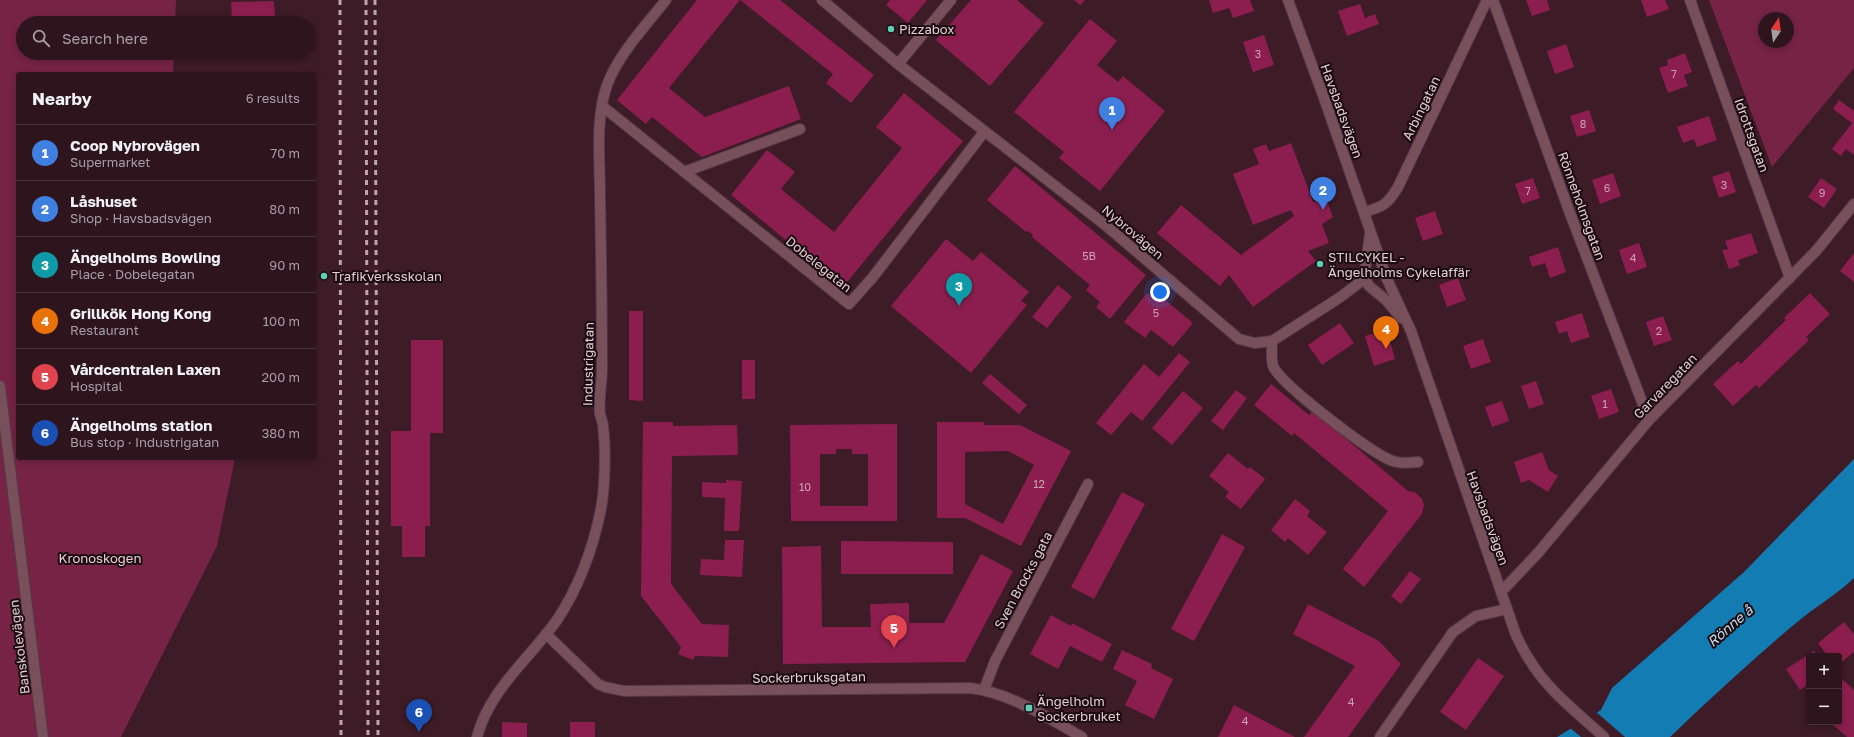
<!DOCTYPE html>
<meta charset="utf-8">
<style>
body{margin:0;font-family:"Golos Text",sans-serif;background:#3a212a;color:#f1f3f6}
.controls{position:absolute;right:12px;bottom:12px;display:grid;overflow:hidden;border-radius:4px;box-shadow:0 2px 6px #0003}
.controls button{width:36px;height:36px;display:grid;place-items:center;padding:0;border:0;border-bottom:1px solid #49333b;background:#2e141d;color:#f1f3f6;font:20px sans-serif}
.compass{position:absolute;left:1758px;top:12px;width:36px;height:36px;border-radius:50%;background:#2e141d;box-shadow:0 2px 6px #0003;rotate:13deg}
.you{position:absolute;left:1160px;top:292px;width:14px;height:14px;margin:-10px;border:3px solid #fff;border-radius:50%;background:#1a73e8;box-shadow:0 0 0 6px #1a73e833}
.badge{display:grid;place-items:center;width:26px;height:26px;border-radius:50%;background:#5eceb8;color:#fff;font-size:13px;font-weight:700}
.pin{position:absolute;translate:-50% -33px;filter:drop-shadow(0 1px 2px #0008)}
.pin::after{content:'';position:absolute;top:21px;width:14px;height:12px;background:inherit;clip-path:polygon(0 0,100% 0,50% 100%)}
.list{margin:0;padding:0;list-style:none}
h2{display:flex;justify-content:space-between;align-items:center;height:52px;margin:0;padding:0 16px;font-size:17px}
h2 small{font-size:13px;font-weight:400;color:#a79ea4}
.list li{display:grid;grid-template-columns:26px 1fr auto;gap:12px;align-items:center;box-sizing:border-box;height:56px;padding:0 16px;border-top:1px solid #49333b}
.list b{display:block;font-size:15px;white-space:nowrap}
.list p{margin:0;font-size:13px;white-space:nowrap;color:#a79ea4}
.list em{font-size:13px;font-style:normal;color:#a79ea4}
.icon{flex:none;width:22px;height:22px;fill:none;stroke:currentColor;stroke-width:2;stroke-linecap:round;stroke-linejoin:round}
.map{position:relative;flex:none;width:1854px;height:737px;overflow:hidden}
.search{position:absolute;background:#2e141d;box-shadow:0 2px 6px #0003;left:16px;top:16px;width:300px;height:44px;display:flex;align-items:center;gap:10px;box-sizing:border-box;padding:0 14px;border-radius:22px;color:#a79ea4;font-size:15px}
.panel{position:absolute;background:#2e141d;box-shadow:0 2px 6px #0003;left:16px;top:72px;width:300px;height:388px;border-radius:4px}
.map>svg:first-child{display:block}
.green{fill:#762346;fill-rule:evenodd}
.water{fill:#137db3}
.pier{fill:#3d1b27}
.building{fill:#8c1e4f;fill-rule:evenodd}
.lines{fill:none;stroke-linecap:round;stroke-linejoin:round}
.street-casing{stroke:#543843;stroke-width:12}
.secondary-casing{stroke:#543843;stroke-width:12}
.street{stroke:#77505c;stroke-width:10}
.secondary{stroke:#77505c;stroke-width:10}
.rail{stroke:#bea4ac;stroke-width:3;stroke-dasharray:5 5;stroke-linecap:butt}
.poi-dot{fill:#5eceb8;stroke:#1a0b10;stroke-width:1.5}
.labels{text-anchor:middle;stroke-width:4;stroke-linejoin:round;paint-order:stroke}
.number-label{font-size:11px;fill:#cea0b2}
.poi-label{font-size:13px;fill:#e4ccd3;stroke:#1a0b10;text-anchor:start}
.street-label{font-size:13px;fill:#e4ccd3;stroke:#1a0b10}
.park-label{font-size:13px;fill:#eecfd8;stroke:#1a0b10}
.water-label{font-size:14px;font-style:italic;fill:#c3dced;stroke:#1a0b10}
</style>
<div class="map">
<svg width="1854" height="737" viewBox="0 0 1854 737">
<rect width="100%" height="100%" fill="#3d1b27"/>
<path class="green" d="M0 0H176L175 23H23V53H174L173 74H18V458H235L217 546 121 737H0Z
M1709 0H1854V68L1772 167ZM1764 18H1788V42H1764Z"/>
<path class="water" d="M1854 459V578C1836 595 1815 607 1796 623 1753 659 1711 698 1670 737H1557L1601 710 1612 688 1744 572Z"/>
<path class="pier" d="M1595 711 1625 737H1581L1569 727Z"/>
<path class="building" d="M697 0H740L669 88 705 117 789 86 801 119 702 157 652 117 646 124 617 100Z
M740 0H780L874 75 851 103 826 83 833 74Z
M890 0H927L908 23 886 5Z
M971 0H1017L1044 23 990 86 936 40Z
M1074 0H1085L1080 5Z
M1209 0H1250L1254 11 1233 18 1229 8 1213 13Z
M1526 0H1547L1550 10 1532 16Z
M1641 0H1665L1669 9 1647 17Z
M274 1 275 23H232L231 2Z
M1360 4 1365 18 1375 14 1379 24 1347 36 1338 11Z
M1090 19 1117 41 1097 65 1118 82 1123 76 1165 111 1100 191 1059 158 1064 152 1014 112Z
M1264 35 1274 65 1253 72 1243 42Z
M1566 44 1574 67 1555 74 1547 51Z
M232 53H275V59L232 60Z
M1685 53 1692 72 1684 75 1688 86 1668 93 1659 68 1668 65 1667 60Z
M904 93 963 141 843 287 731 195 767 150 795 172 781 189 834 232 902 148 876 127Z
M1839 100 1854 111V155L1846 149 1841 156 1832 149 1852 123 1833 109Z
M1589 110 1596 131 1577 137 1570 116Z
M1709 116 1717 140 1697 147 1694 139 1683 143 1677 127Z
M1291 143 1313 202 1327 201 1333 217 1322 224 1329 243 1308 251 1316 261 1253 307 1229 275 1220 286 1157 233 1181 205 1241 255 1294 216 1291 210 1253 225 1233 174 1259 164 1253 149 1266 144 1269 151Z
M1015 166 1146 275 1110 319 1096 307 1100 302 1086 290 1090 285 1032 237 1033 235 1028 231 1026 232 987 200Z
M1729 171 1736 192 1719 198 1712 177Z
M1613 173 1621 196 1600 204 1592 180Z
M1533 178 1540 198 1522 204 1515 184Z
M1821 178 1837 189 1824 208 1808 197Z
M1435 211 1443 234 1423 241 1415 218Z
M1751 233 1758 253 1738 260 1740 265 1729 269 1722 250 1728 249 1725 241Z
M946 239 973 261 981 252 1029 292 1021 301 1027 305 971 373 891 306Z
M1639 243 1647 267 1627 274 1619 250Z
M1558 247 1566 272 1550 278 1545 263 1532 267 1529 257Z
M1854 253V282L1840 271Z
M1458 278 1466 300 1447 307 1439 285Z
M1058 285 1072 297 1047 328 1032 317Z
M1147 293 1156 300 1159 295 1193 323 1173 347 1151 330 1145 338 1124 322Z
M1810 293 1830 314 1806 337 1809 340 1759 388 1756 385 1733 406 1713 384 1738 361 1741 364 1786 320 1784 318Z
M629 311H643V401L629 400Z
M1582 313 1590 337 1571 343 1567 331 1559 334 1555 322Z
M1663 316 1672 340 1654 346 1646 322Z
M1340 323 1354 343 1322 365 1308 345Z
M1387 330 1395 359 1374 366 1365 336Z
M1483 339 1491 362 1471 369 1463 346Z
M411 340H443V433H430V526H425V557H402V526H391V431H411Z
M1179 353 1190 362 1142 421 1131 412 1111 435 1096 423 1144 364 1159 377Z
M742 360H755V399H742Z
M990 374 1027 405 1019 414 982 383Z
M1536 381 1544 404 1529 409 1521 386Z
M1271 384 1309 415 1313 411 1408 491 1415 492 1422 499 1424 505 1422 514 1364 587 1343 569 1388 511 1294 433 1292 436 1254 405Z
M1611 389 1619 412 1599 419 1591 396Z
M1236 390 1247 398 1223 430 1211 421Z
M1183 391 1203 408 1172 445 1152 428Z
M1502 401 1509 421 1492 427 1485 407Z
M643 422H673V426L737 425 738 455 672 456 671 584 702 624 729 625 728 657 695 656 693 660 678 654 681 647 641 596Z
M937 422H984V425H1020L1071 451 1021 546 965 518H937ZM1008 451 1034 465 1003 524 965 504V452Z
M897 424V521H791L790 425ZM836 449H852V454H868V506H820V454H836Z
M1542 452 1549 470 1558 476 1548 492 1529 480 1521 483 1514 462Z
M1228 453 1248 469 1250 467 1265 479 1241 509 1225 497 1229 492 1209 476Z
M726 480 742 481 739 531H724L725 498 702 497V482L726 483Z
M1122 492 1145 504 1094 599 1071 587Z
M1295 499 1310 511 1307 516 1327 532 1308 555 1288 538 1285 542 1271 530Z
M1222 534 1245 547 1194 641 1171 629Z
M725 540H744L742 577 700 575 701 559 724 560Z
M841 541 953 542V574H841Z
M821 546 822 627H871L870 604 909 603V623H944L981 554 1013 571 965 662 783 664 782 547Z
M1410 571 1421 579 1401 604 1391 596Z
M1308 604 1379 641 1401 664 1348 737H1304L1355 666 1293 634Z
M1051 615 1071 626 1072 623 1112 644 1102 662 1070 646 1058 669 1030 654Z
M1844 622 1854 634V652L1839 664V656H1828L1818 643Z
M1122 650 1152 664 1151 668 1173 679 1154 719 1125 705 1137 681 1113 669Z
M1814 651 1818 656H1809V684L1800 690 1786 669Z
M1478 658 1504 676 1466 730 1440 712Z
M1840 677 1854 690V737H1847L1830 722H1839Z
M1234 705 1295 737H1218Z
M502 722 527 723V737H502Z
M570 722H595V737H570Z"/>
<g class="lines">
<defs>
<path id="street" d="M822 0 898 64 1104 224 1239 339 1255 343 1272 341 1339 298 1359 283 1364 277
M1493 0 1568 208 1649 420
M1690 0 1790 278
M898 64 951 0
M602 106 849 304 873 277 984 132
M684 172 800 129
M1364 212C1383 207 1388 204 1398 187L1487 0
M1272 341C1272 349 1271 359 1273 366 1281 385 1367 449 1388 459 1397 464 1408 463 1418 462
M0 386 43 737
M1501 592 1538 553 1649 420 1816 251 1854 204
M546 634 598 684 605 687 624 691 970 688C1011 693 1046 717 1082 737
M984 690 995 661 1088 484
M1380 737 1453 632 1476 616 1507 609"/>
<path id="secondary" d="M1288 0 1324 98 1387 279 1411 331 1516 635C1520 643 1524 652 1529 659 1547 690 1578 713 1604 737
M1370 234 1364 277 1369 286 1386 300 1401 318
M477 737C489 690 530 658 557 620 579 587 593 548 601 509 605 486 606 450 603 426 603 422 601 418 600 414 598 398 603 379 602 363 602 307 601 251 600 196 600 160 595 120 607 85 618 55 646 25 666 0"/>
</defs>
<use href="#street" class="street-casing"/>
<use href="#secondary" class="secondary-casing"/>
<use href="#street" class="street"/>
<use href="#secondary" class="secondary"/>
<path class="rail" d="M340 0 341 737
M366 0 368 737
M375 0 378 737"/>
</g>
<g class="poi-dot">
<circle cx="891" cy="29" r="4"/>
<circle cx="1320" cy="264" r="4"/>
<circle cx="324" cy="276" r="4"/>
<rect x="1025" y="704" width="8" height="8" rx="2"/>
</g>
<g class="labels">
<g class="number-label">
<text x="1258" y="58">3</text>
<text x="1674" y="78">7</text>
<text x="1583" y="128">8</text>
<text x="1724" y="189">3</text>
<text x="1607" y="192">6</text>
<text x="1528" y="195">7</text>
<text x="1822" y="197">9</text>
<text x="1089" y="260">5B</text>
<text x="1633" y="262">4</text>
<text x="1156" y="317">5</text>
<text x="1659" y="335">2</text>
<text x="1605" y="408">1</text>
<text x="1039" y="488">12</text>
<text x="805" y="491">10</text>
<text x="1351" y="706">4</text>
<text x="1245" y="725">4</text>
</g>
<g class="poi-label">
<text x="899" y="34">Pizzabox</text>
<text x="1328" y="262">STILCYKEL -<tspan x="1328" dy="15">Ängelholms Cykelaffär</tspan></text>
<text x="332" y="281">Trafikverksskolan</text>
<text x="1037" y="706">Ängelholm<tspan x="1037" dy="15">Sockerbruket</tspan></text>
</g>
<g class="street-label">
<text transform="translate(1421 108) rotate(-64)" y="5">Arbingatan</text>
<text transform="translate(1342 111) rotate(70)" y="5">Havsbadsvägen</text>
<text transform="translate(1752 135) rotate(70)" y="5">Idrottsgatan</text>
<text transform="translate(1582 206) rotate(70)" y="5">Rönneholmsgatan</text>
<text transform="translate(1133 232) rotate(40)" y="5">Nybrovägen</text>
<text transform="translate(819 264) rotate(39)" y="5">Dobelegatan</text>
<text transform="translate(588 364) rotate(-89)" y="5">Industrigatan</text>
<text transform="translate(1665 386) rotate(-46)" y="5">Garvaregatan</text>
<text transform="translate(1488 518) rotate(70)" y="5">Havsbadsvägen</text>
<text transform="translate(1023 580) rotate(-62)" y="5">Sven Brocks gata</text>
<text transform="translate(19 647) rotate(-97)" y="5">Banskolevägen</text>
<text transform="translate(809 677) rotate(-1)" y="5">Sockerbruksgatan</text>
</g>
<g class="park-label">
<text x="100" y="563">Kronoskogen</text>
</g>
<g class="water-label">
<text transform="translate(1730 626) rotate(-41)" y="5">Rönne å</text>
</g>
</g>
</svg>
<div class="controls">
<button>+</button>
<button>−</button>
</div>
<svg class="compass" viewBox="-18 -18 36 36"><path d="M0-13l5 13h-10z" fill="#e53935"/><path d="M0 13l5-13h-10z" fill="#a79ea4"/></svg>
<div class="you"></div>
<div class="pin badge" style="left:1112px;top:130px;background:#3f7fe0">1</div>
<div class="pin badge" style="left:1323px;top:210px;background:#3f7fe0">2</div>
<div class="pin badge" style="left:959px;top:306px;background:#0f9aa8">3</div>
<div class="pin badge" style="left:1386px;top:349px;background:#e8710a">4</div>
<div class="pin badge" style="left:894px;top:648px;background:#e0444e">5</div>
<div class="pin badge" style="left:419px;top:732px;background:#1a4fb4">6</div>
<div class="search"><svg class="icon" aria-label="search" viewBox="0 0 24 24"><circle cx="10" cy="10" r="6"/><path d="M15 15l6 6"/></svg>Search here</div>
<section class="panel">
<h2>Nearby<small>6 results</small></h2>
<ul class="list">
<li><span class="badge" style="background:#3f7fe0">1</span><div><b>Coop Nybrovägen</b><p>Supermarket</p></div><em>70 m</em></li>
<li><span class="badge" style="background:#3f7fe0">2</span><div><b>Låshuset</b><p>Shop · Havsbadsvägen</p></div><em>80 m</em></li>
<li><span class="badge" style="background:#0f9aa8">3</span><div><b>Ängelholms Bowling</b><p>Place · Dobelegatan</p></div><em>90 m</em></li>
<li><span class="badge" style="background:#e8710a">4</span><div><b>Grillkök Hong Kong</b><p>Restaurant</p></div><em>100 m</em></li>
<li><span class="badge" style="background:#e0444e">5</span><div><b>Vårdcentralen Laxen</b><p>Hospital</p></div><em>200 m</em></li>
<li><span class="badge" style="background:#1a4fb4">6</span><div><b>Ängelholms station</b><p>Bus stop · Industrigatan</p></div><em>380 m</em></li>
</ul>
</section>
</div>
